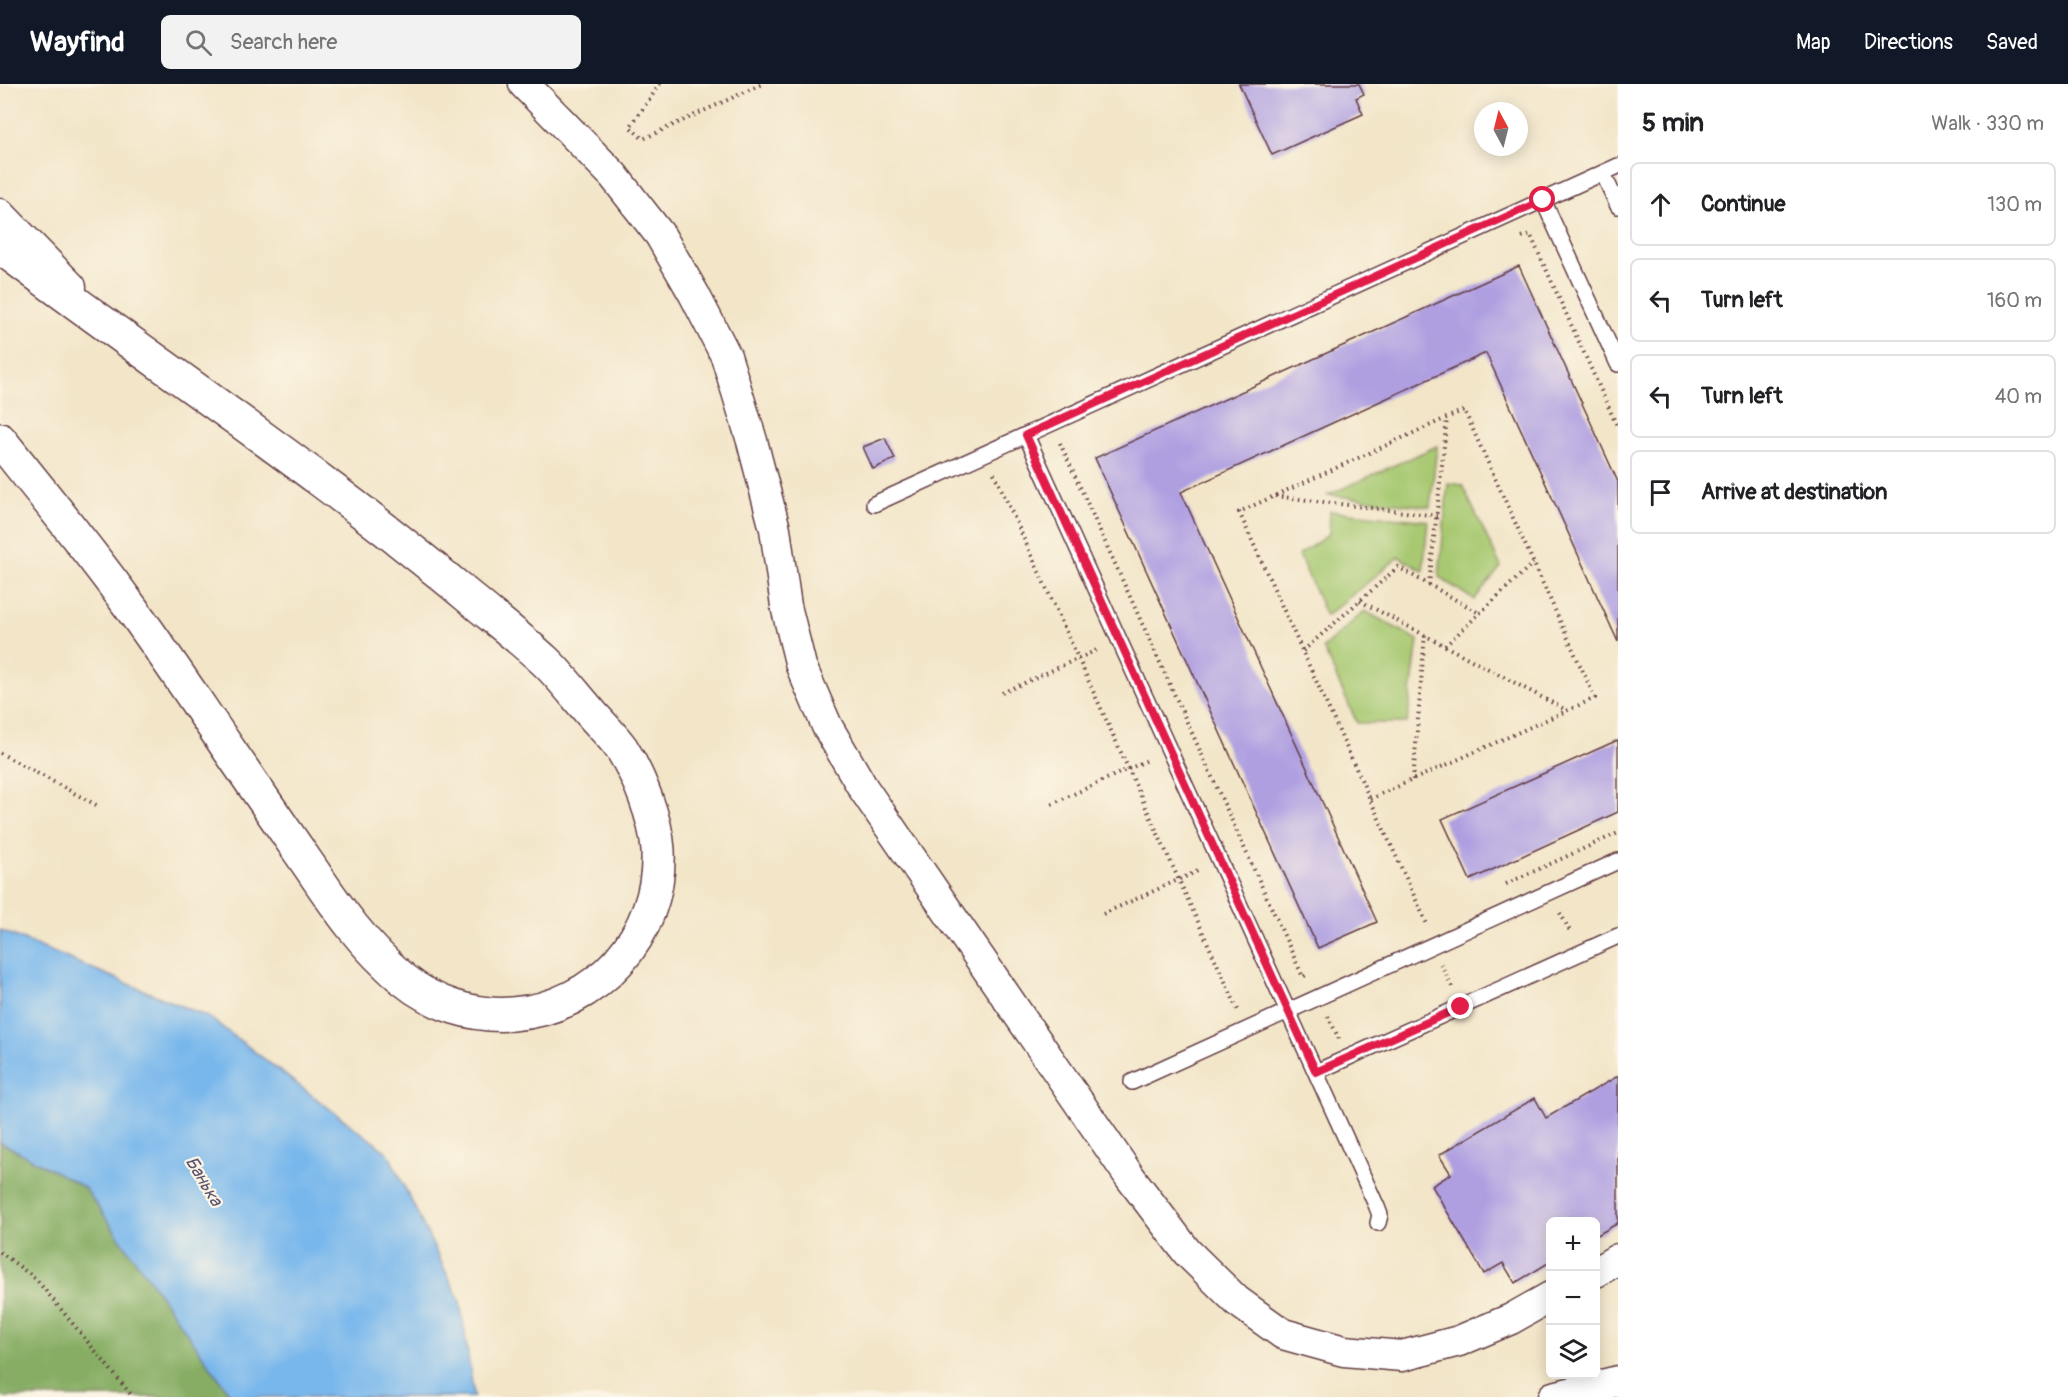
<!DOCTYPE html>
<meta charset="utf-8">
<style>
body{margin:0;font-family:Pangolin,sans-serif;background:#f2f2f2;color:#202124}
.controls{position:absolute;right:18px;bottom:18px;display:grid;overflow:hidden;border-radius:9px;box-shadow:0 3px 15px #0003}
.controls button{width:54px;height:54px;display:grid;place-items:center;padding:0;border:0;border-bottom:2px solid #e0e0e0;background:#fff;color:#202124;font:30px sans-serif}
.compass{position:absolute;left:1474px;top:18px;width:54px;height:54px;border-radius:50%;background:#fff;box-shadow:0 3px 15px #0003;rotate:353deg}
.stop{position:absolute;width:18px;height:18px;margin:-14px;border:4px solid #e11d48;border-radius:50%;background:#fff}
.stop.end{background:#e11d48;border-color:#fff;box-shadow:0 2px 6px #0008}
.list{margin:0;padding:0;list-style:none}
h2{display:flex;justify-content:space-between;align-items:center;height:78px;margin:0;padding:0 24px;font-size:26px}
h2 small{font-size:20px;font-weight:400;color:#757577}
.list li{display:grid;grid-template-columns:39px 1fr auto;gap:18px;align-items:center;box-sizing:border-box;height:84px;margin:0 12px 12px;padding:0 12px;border:2px solid #e0e0e0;border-radius:9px}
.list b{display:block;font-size:22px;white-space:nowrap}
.list em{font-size:20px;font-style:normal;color:#757577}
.icon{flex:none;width:33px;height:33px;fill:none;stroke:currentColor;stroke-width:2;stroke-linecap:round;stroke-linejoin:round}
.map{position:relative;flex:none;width:1618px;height:1313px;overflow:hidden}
header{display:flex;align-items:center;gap:36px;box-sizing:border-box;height:84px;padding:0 30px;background:#111827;color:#fff}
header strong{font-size:28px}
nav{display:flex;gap:33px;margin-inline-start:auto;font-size:21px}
.search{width:420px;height:54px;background:#f2f2f2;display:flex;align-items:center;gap:15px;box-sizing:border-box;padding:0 21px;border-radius:9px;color:#757577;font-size:22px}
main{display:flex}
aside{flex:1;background:#fff}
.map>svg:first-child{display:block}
.green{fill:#a8c972;stroke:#79744e;stroke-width:1.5}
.forest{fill:#86ad64;stroke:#686648;stroke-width:1.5}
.water{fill:#78b7ec;stroke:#616b8c;stroke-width:1.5}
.building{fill:#af9fe1}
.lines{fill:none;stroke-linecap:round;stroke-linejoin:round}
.lane-casing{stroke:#633d43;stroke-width:18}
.street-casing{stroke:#633d43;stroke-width:33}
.secondary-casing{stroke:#633d43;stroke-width:36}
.path{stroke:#633d43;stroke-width:4;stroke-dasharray:1.5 4.5;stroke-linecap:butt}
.lane{stroke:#fff;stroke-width:15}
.street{stroke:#fff;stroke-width:30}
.secondary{stroke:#fff;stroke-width:33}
.route{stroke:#e11d48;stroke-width:8}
.labels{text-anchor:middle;stroke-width:4.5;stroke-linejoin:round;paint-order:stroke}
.water-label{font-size:18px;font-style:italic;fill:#5a546f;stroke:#fcf5e5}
</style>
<header>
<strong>Wayfind</strong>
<div class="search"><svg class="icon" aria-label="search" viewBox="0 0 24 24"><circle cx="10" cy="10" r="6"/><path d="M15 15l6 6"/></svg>Search here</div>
<nav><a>Map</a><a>Directions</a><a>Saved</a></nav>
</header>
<main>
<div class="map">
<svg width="1618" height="1313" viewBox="0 0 1618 1313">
<rect width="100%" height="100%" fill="#fcf5e5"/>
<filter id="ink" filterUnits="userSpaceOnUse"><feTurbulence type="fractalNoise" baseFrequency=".0167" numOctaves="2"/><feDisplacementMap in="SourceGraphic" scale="12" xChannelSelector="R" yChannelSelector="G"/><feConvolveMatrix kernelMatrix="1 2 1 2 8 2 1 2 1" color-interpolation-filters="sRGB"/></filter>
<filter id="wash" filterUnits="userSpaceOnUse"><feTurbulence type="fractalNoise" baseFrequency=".008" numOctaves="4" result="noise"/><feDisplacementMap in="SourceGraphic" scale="24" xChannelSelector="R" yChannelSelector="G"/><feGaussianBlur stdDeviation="1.35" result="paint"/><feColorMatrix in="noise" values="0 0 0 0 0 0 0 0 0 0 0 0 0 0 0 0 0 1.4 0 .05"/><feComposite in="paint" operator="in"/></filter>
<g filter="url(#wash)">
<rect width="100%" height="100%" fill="#f2e5c8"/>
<path class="green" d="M1437 362 1430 423 1328 411Z
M1448 399 1462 401 1501 483 1474 516 1439 493Z
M1330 427 1428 437 1423 487 1399 473 1326 532 1299 471 1329 450Z
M1365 527 1418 556 1407 639H1357L1323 564Z"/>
<path class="forest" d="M0 1058 84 1103 232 1313H0Z"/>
<path class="water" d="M0 846 210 934 388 1069 460 1217 474 1313H232L84 1103 0 1058Z"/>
<g id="blocks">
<path class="building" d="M1239 0H1359L1364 10 1356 14 1363 30 1272 71Z
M1519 182 1618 398V558L1486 269 1181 408 1377 838 1318 864 1095 374Z
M885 354 895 375 873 385 863 363Z
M1618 656V728L1470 796 1442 735Z
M1618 992V1139L1596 1152V1138H1550V1178L1515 1199 1503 1179 1484 1190 1432 1102 1451 1090 1439 1071 1535 1014 1546 1034Z"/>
</g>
</g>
<g filter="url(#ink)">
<use href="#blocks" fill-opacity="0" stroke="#633d43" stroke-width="1.5"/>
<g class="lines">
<defs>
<path id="lane" d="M1603 89 1618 122
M1543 116 1618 280
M1026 351 1377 1123 1380 1131 1378 1139
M874 420 1618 82
M1316 988 1618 852
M1132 998 1618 777"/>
<path id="street" d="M524 0 613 91 660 151 694 210 726 272 752 357 775 445 786 522 801 582 827 642 863 704 1130 1093 1187 1168 1237 1217 1283 1250 1344 1267 1402 1272 1459 1257 1511 1235 1550 1213
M0 130 71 203
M1596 1188 1618 1175
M1553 1313 1618 1297"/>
<path id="secondary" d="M0 163C156 280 321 389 470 514 495 535 521 555 545 577 561 592 575 611 590 628 600 640 613 652 622 665 639 692 656 735 658 766 662 851 597 924 512 930 473 933 433 920 403 895 363 861 339 826 310 783 284 745 258 708 232 670 197 619 163 567 126 517 86 462 42 409 0 356"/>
</defs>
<use href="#lane" class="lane-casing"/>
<use href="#street" class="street-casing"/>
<use href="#secondary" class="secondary-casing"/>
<path class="path" d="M660 0 630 43 643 55 762 0
M1522 153 1530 150 1618 344
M1060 359 1303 893 1306 891
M994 389 1238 926
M1275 412 1437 432
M1429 501 1447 334
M1360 517 1566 626
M1445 562 1533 479
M1303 567 1398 483 1479 529
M1002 609 1099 565
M0 669 98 722
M1413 696 1425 550
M1370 715 1595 614 1464 326 1239 428 1427 840
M1052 720 1150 675
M1506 800 1618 749
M1560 829 1571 849
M1103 830 1200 786
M1441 880 1452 903
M1328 932 1339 955
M0 1168 36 1195 133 1313"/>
<use href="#lane" class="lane"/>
<use href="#street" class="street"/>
<use href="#secondary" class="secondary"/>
</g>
</g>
<g class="lines" filter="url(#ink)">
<path class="route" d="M1461 923 1316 988 1026 351 1543 116"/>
</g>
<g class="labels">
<g class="water-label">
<text transform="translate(204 1097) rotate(59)" y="6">Банька</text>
</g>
</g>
</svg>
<div class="controls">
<button>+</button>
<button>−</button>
<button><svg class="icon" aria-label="layers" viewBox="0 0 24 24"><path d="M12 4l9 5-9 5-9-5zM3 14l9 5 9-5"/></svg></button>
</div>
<svg class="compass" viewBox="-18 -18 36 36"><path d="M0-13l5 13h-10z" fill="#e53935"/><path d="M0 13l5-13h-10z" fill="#757577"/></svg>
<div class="stop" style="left:1543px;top:116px"></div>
<div class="stop end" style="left:1461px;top:923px"></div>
</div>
<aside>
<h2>5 min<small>Walk · 330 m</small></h2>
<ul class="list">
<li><svg class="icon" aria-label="ahead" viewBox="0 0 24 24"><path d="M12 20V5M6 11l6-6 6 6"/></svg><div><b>Continue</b></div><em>130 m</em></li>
<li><svg class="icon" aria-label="left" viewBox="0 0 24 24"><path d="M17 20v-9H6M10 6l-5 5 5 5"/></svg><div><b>Turn left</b></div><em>160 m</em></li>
<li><svg class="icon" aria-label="left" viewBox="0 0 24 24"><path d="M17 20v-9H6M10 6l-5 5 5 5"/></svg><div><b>Turn left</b></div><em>40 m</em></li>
<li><svg class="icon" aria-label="arrive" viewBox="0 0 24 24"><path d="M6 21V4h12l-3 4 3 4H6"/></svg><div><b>Arrive at destination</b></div></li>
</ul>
</aside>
</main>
